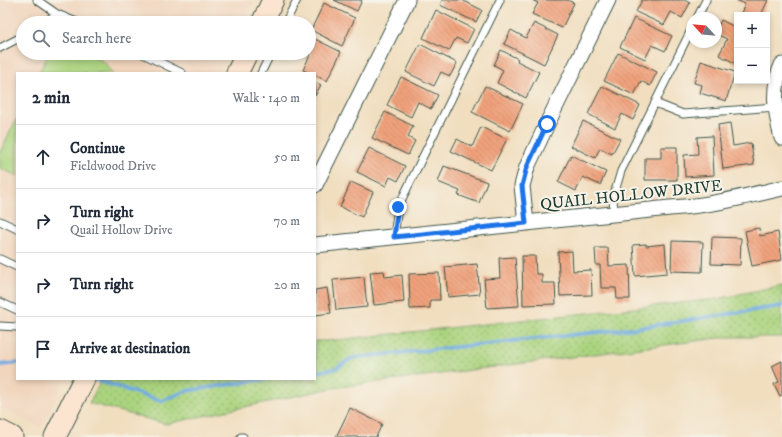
<!DOCTYPE html>
<meta charset="utf-8">
<style>
body{margin:0;font-family:"IM FELL DW Pica",serif;background:#f2f2f3;color:#1f2937}
.controls{position:absolute;right:12px;top:12px;display:grid;overflow:hidden;border-radius:0px;box-shadow:0 2px 6px #0003}
.controls button{width:36px;height:36px;display:grid;place-items:center;padding:0;border:0;border-bottom:1px solid #e0e1e3;background:#fff;color:#1f2937;font:20px sans-serif}
.compass{position:absolute;left:686px;top:12px;width:36px;height:36px;border-radius:50%;background:#fff;box-shadow:0 2px 6px #0003;rotate:296deg}
.stop{position:absolute;width:12px;height:12px;margin:-9px;border:3px solid #1a73e8;border-radius:50%;background:#fff}
.stop.end{background:#1a73e8;border-color:#fff;box-shadow:0 1px 4px #0008}
.list{margin:0;padding:0;list-style:none}
h2{display:flex;justify-content:space-between;align-items:center;height:52px;margin:0;padding:0 16px;font-size:17px}
h2 small{font-size:13px;font-weight:400;color:#747a83}
.list li{display:grid;grid-template-columns:26px 1fr auto;gap:12px;align-items:center;box-sizing:border-box;height:64px;padding:0 16px;border-top:1px solid #e0e1e3}
.list b{display:block;font-size:15px;white-space:nowrap}
.list p{margin:0;font-size:13px;white-space:nowrap;color:#747a83}
.list em{font-size:13px;font-style:normal;color:#747a83}
.icon{flex:none;width:22px;height:22px;fill:none;stroke:currentColor;stroke-width:2;stroke-linecap:round;stroke-linejoin:round}
.map{position:relative;flex:none;width:782px;height:437px;overflow:hidden}
.search{position:absolute;background:#fff;box-shadow:0 2px 6px #0003;left:16px;top:16px;width:300px;height:44px;display:flex;align-items:center;gap:10px;box-sizing:border-box;padding:0 14px;border-radius:22px;color:#747a83;font-size:15px}
.panel{position:absolute;background:#fff;box-shadow:0 2px 6px #0003;left:16px;top:72px;width:300px;height:308px;border-radius:0px}
.map>svg:first-child{display:block}
.built{fill:#f1d5bd}
.grass{fill:url(#grass-dots);stroke:#65885a}
.pitch{fill:#abd47f;stroke:#65885a}
.lines{fill:none;stroke-linecap:round;stroke-linejoin:round}
.stream{stroke:#6face1;stroke-width:4}
.building{fill:url(#building-back-hatch)}
.lane-casing{stroke:#3e5549;stroke-width:9}
.street-casing{stroke:#3e5549;stroke-width:17}
.secondary-casing{stroke:#3e5549;stroke-width:23}
.lane{stroke:#fff;stroke-width:7}
.street{stroke:#fff;stroke-width:15}
.secondary{stroke:#fce5d0;stroke-width:21}
.route{stroke:#1a73e8;stroke-width:5}
.labels{text-anchor:middle;stroke-width:4;stroke-linejoin:round;paint-order:stroke}
.street-label{font-size:16px;fill:#1f3d34;stroke:#f7f3e8}
</style>
<div class="map">
<svg width="782" height="437" viewBox="0 0 782 437">
<defs>
<pattern id="grass-dots" width="8" height="8" patternUnits="userSpaceOnUse"><rect width="8" height="8" fill="#abd47f"/><path d="M2 2h.1M6 6h.1" fill="none" stroke="#8bad69" stroke-width="1.8" stroke-linecap="round"/></pattern>
<pattern id="building-back-hatch" width="6" height="6" patternUnits="userSpaceOnUse"><rect width="6" height="6" fill="#f1a27c"/><path d="M-1 5l2 2M0 0l6 6M5-1l2 2" fill="none" stroke="#c38566"/></pattern>
</defs>
<rect width="100%" height="100%" fill="#f7f3e8"/>
<filter id="ink" filterUnits="userSpaceOnUse"><feTurbulence type="fractalNoise" baseFrequency=".025" numOctaves="2"/><feDisplacementMap in="SourceGraphic" scale="8" xChannelSelector="R" yChannelSelector="G"/><feConvolveMatrix kernelMatrix="1 2 1 2 8 2 1 2 1" color-interpolation-filters="sRGB"/></filter>
<filter id="wash" filterUnits="userSpaceOnUse"><feTurbulence type="fractalNoise" baseFrequency=".012" numOctaves="4" result="noise"/><feDisplacementMap in="SourceGraphic" scale="16" xChannelSelector="R" yChannelSelector="G"/><feGaussianBlur stdDeviation="0.9" result="paint"/><feColorMatrix in="noise" values="0 0 0 0 0 0 0 0 0 0 0 0 0 0 0 0 0 1.4 0 .05"/><feComposite in="paint" operator="in"/></filter>
<g filter="url(#wash)">
<rect width="100%" height="100%" fill="#f1debf"/>
<path class="built" d="M0 0H255L243 23H23V53H228L218 73H17V379H65L41 428 0 407Z"/>
<path class="grass" d="M782 285V337H726L332 388 166 424 89 403 102 379H315V341H327L717 299Z"/>
<path class="pitch" d="M49 53H90L105 63 113 73H39Z
M17 118V176L0 168V152Z"/>
<g class="lines">
<path class="stream" d="M0 365 17 363
M315 372 335 369 352 358 636 328 782 306
M94 379 161 401 186 391 266 379"/>
</g>
<g id="blocks">
<path class="building" d="M334 0H362L357 11Z
M442 0H465L464 1 482 10 476 22 440 5Z
M532 0H567L574 3 562 28 532 14 538 3Z
M642 0H684L690 3 682 18 671 12 664 25 636 12Z
M736 0H768L761 15H740L745 4Z
M324 3 355 18 342 46 311 30Z
M436 10 474 29 467 43 456 38 449 51 423 38Z
M634 18 672 36 665 51 652 45 645 59 620 47Z
M721 20 737 28V64L719 55 727 39 716 34V31Z
M534 23 558 35 544 64 504 44 511 30 526 38Z
M309 36 341 52 327 81 315 75V73H310L303 70 311 53 309 52Z
M420 44 457 63 450 76 441 72 434 86 406 72Z
M501 50 518 59 517 61 539 72 526 98 497 83 503 70 494 65Z
M618 53 657 72 650 86 641 81 634 95 604 81Z
M701 61 735 72 726 101 700 93 702 85 694 83Z
M401 77 438 95 431 109 418 102 411 117 387 105Z
M315 82 321 85 315 96Z
M485 86 523 104 510 131 472 112Z
M602 86 640 105 633 120 622 114 615 128 588 114Z
M385 112 413 126 408 137 415 141 408 155 372 138Z
M583 121 620 139 612 154 600 148 595 158 571 146Z
M730 123 733 146 751 143 754 165 723 169 718 125Z
M481 127 507 139 491 170 451 151 457 139 472 147Z
M712 136 714 175 685 177 684 155 698 154 697 137Z
M661 147H677V180H645V158H661Z
M369 148 405 166 398 181 390 177 386 186 357 172Z
M571 155 606 172 600 185 583 177 576 191 558 182Z
M444 166 487 182 479 203 458 195 460 191 438 182Z
M351 182 373 192 362 217 340 207Z
M759 228 760 236 778 232 782 260 752 266 745 231Z
M712 237 741 238 740 265 711 264Z
M672 241 703 242 702 272 671 271Z
M646 244V246L665 244 667 273 635 276 633 245Z
M595 248H608L609 266 629 265 630 299H617L616 288H601L600 265H596Z
M572 251 573 271 591 270 592 295 560 296 558 252Z
M522 256H535L536 274H542V283H555L556 304 523 305Z
M515 257 519 306 487 308 484 279 500 278 499 258Z
M477 264 480 294 448 297 445 267Z
M384 271 385 277 402 275 404 302 374 305 370 272Z
M439 273 440 300H430V308L410 309 409 274Z
M364 277 367 307 336 310 333 280Z
M327 288 331 313 315 315V290Z
M782 361V395L780 396 774 384 779 382 772 366Z
M350 408 382 424 376 437H336Z"/>
</g>
</g>
<g filter="url(#ink)">
<use href="#blocks" fill-opacity="0" stroke="#3e5549" stroke-width="1"/>
<g class="lines">
<defs>
<path id="lane" d="M37 0 57 14 79 23
M697 18 706 0
M43 23 57 14
M285 23 297 0
M0 48 23 36
M141 53 182 73
M261 73 271 53
M655 103 683 114 775 107
M614 214 613 198 621 171 692 28
M0 221 17 229
M394 237 398 207 500 0
M0 259 17 267
M0 302 17 310
M0 326 17 327
M241 437H243"/>
<path id="street" d="M782 65C771 89 776 114 782 138
M315 185 407 0
M526 223 522 186 527 167 547 124 608 0
M315 245 670 208C709 206 744 197 782 188"/>
<path id="secondary" d="M262 23 273 0
M237 73 247 53
M0 431 12 437
M55 437 84 379"/>
</defs>
<use href="#lane" class="lane-casing"/>
<use href="#street" class="street-casing"/>
<use href="#secondary" class="secondary-casing"/>
<use href="#lane" class="lane"/>
<use href="#street" class="street"/>
<use href="#secondary" class="secondary"/>
</g>
</g>
<g class="lines" filter="url(#ink)">
<path class="route" d="M398 207 394 237 526 223 522 186 527 167 547 124"/>
</g>
<g class="labels">
<g class="street-label">
<text transform="translate(631 194) rotate(-6)" y="6">QUAIL HOLLOW DRIVE</text>
</g>
</g>
</svg>
<div class="controls">
<button>+</button>
<button>−</button>
</div>
<svg class="compass" viewBox="-18 -18 36 36"><path d="M0-13l5 13h-10z" fill="#e53935"/><path d="M0 13l5-13h-10z" fill="#747a83"/></svg>
<div class="stop" style="left:547px;top:124px"></div>
<div class="stop end" style="left:398px;top:207px"></div>
<div class="search"><svg class="icon" aria-label="search" viewBox="0 0 24 24"><circle cx="10" cy="10" r="6"/><path d="M15 15l6 6"/></svg>Search here</div>
<section class="panel">
<h2>2 min<small>Walk · 140 m</small></h2>
<ul class="list">
<li><svg class="icon" aria-label="ahead" viewBox="0 0 24 24"><path d="M12 20V5M6 11l6-6 6 6"/></svg><div><b>Continue</b><p>Fieldwood Drive</p></div><em>50 m</em></li>
<li><svg class="icon" aria-label="right" viewBox="0 0 24 24"><path d="M7 20v-9h11M14 6l5 5-5 5"/></svg><div><b>Turn right</b><p>Quail Hollow Drive</p></div><em>70 m</em></li>
<li><svg class="icon" aria-label="right" viewBox="0 0 24 24"><path d="M7 20v-9h11M14 6l5 5-5 5"/></svg><div><b>Turn right</b></div><em>20 m</em></li>
<li><svg class="icon" aria-label="arrive" viewBox="0 0 24 24"><path d="M6 21V4h12l-3 4 3 4H6"/></svg><div><b>Arrive at destination</b></div></li>
</ul>
</section>
</div>
